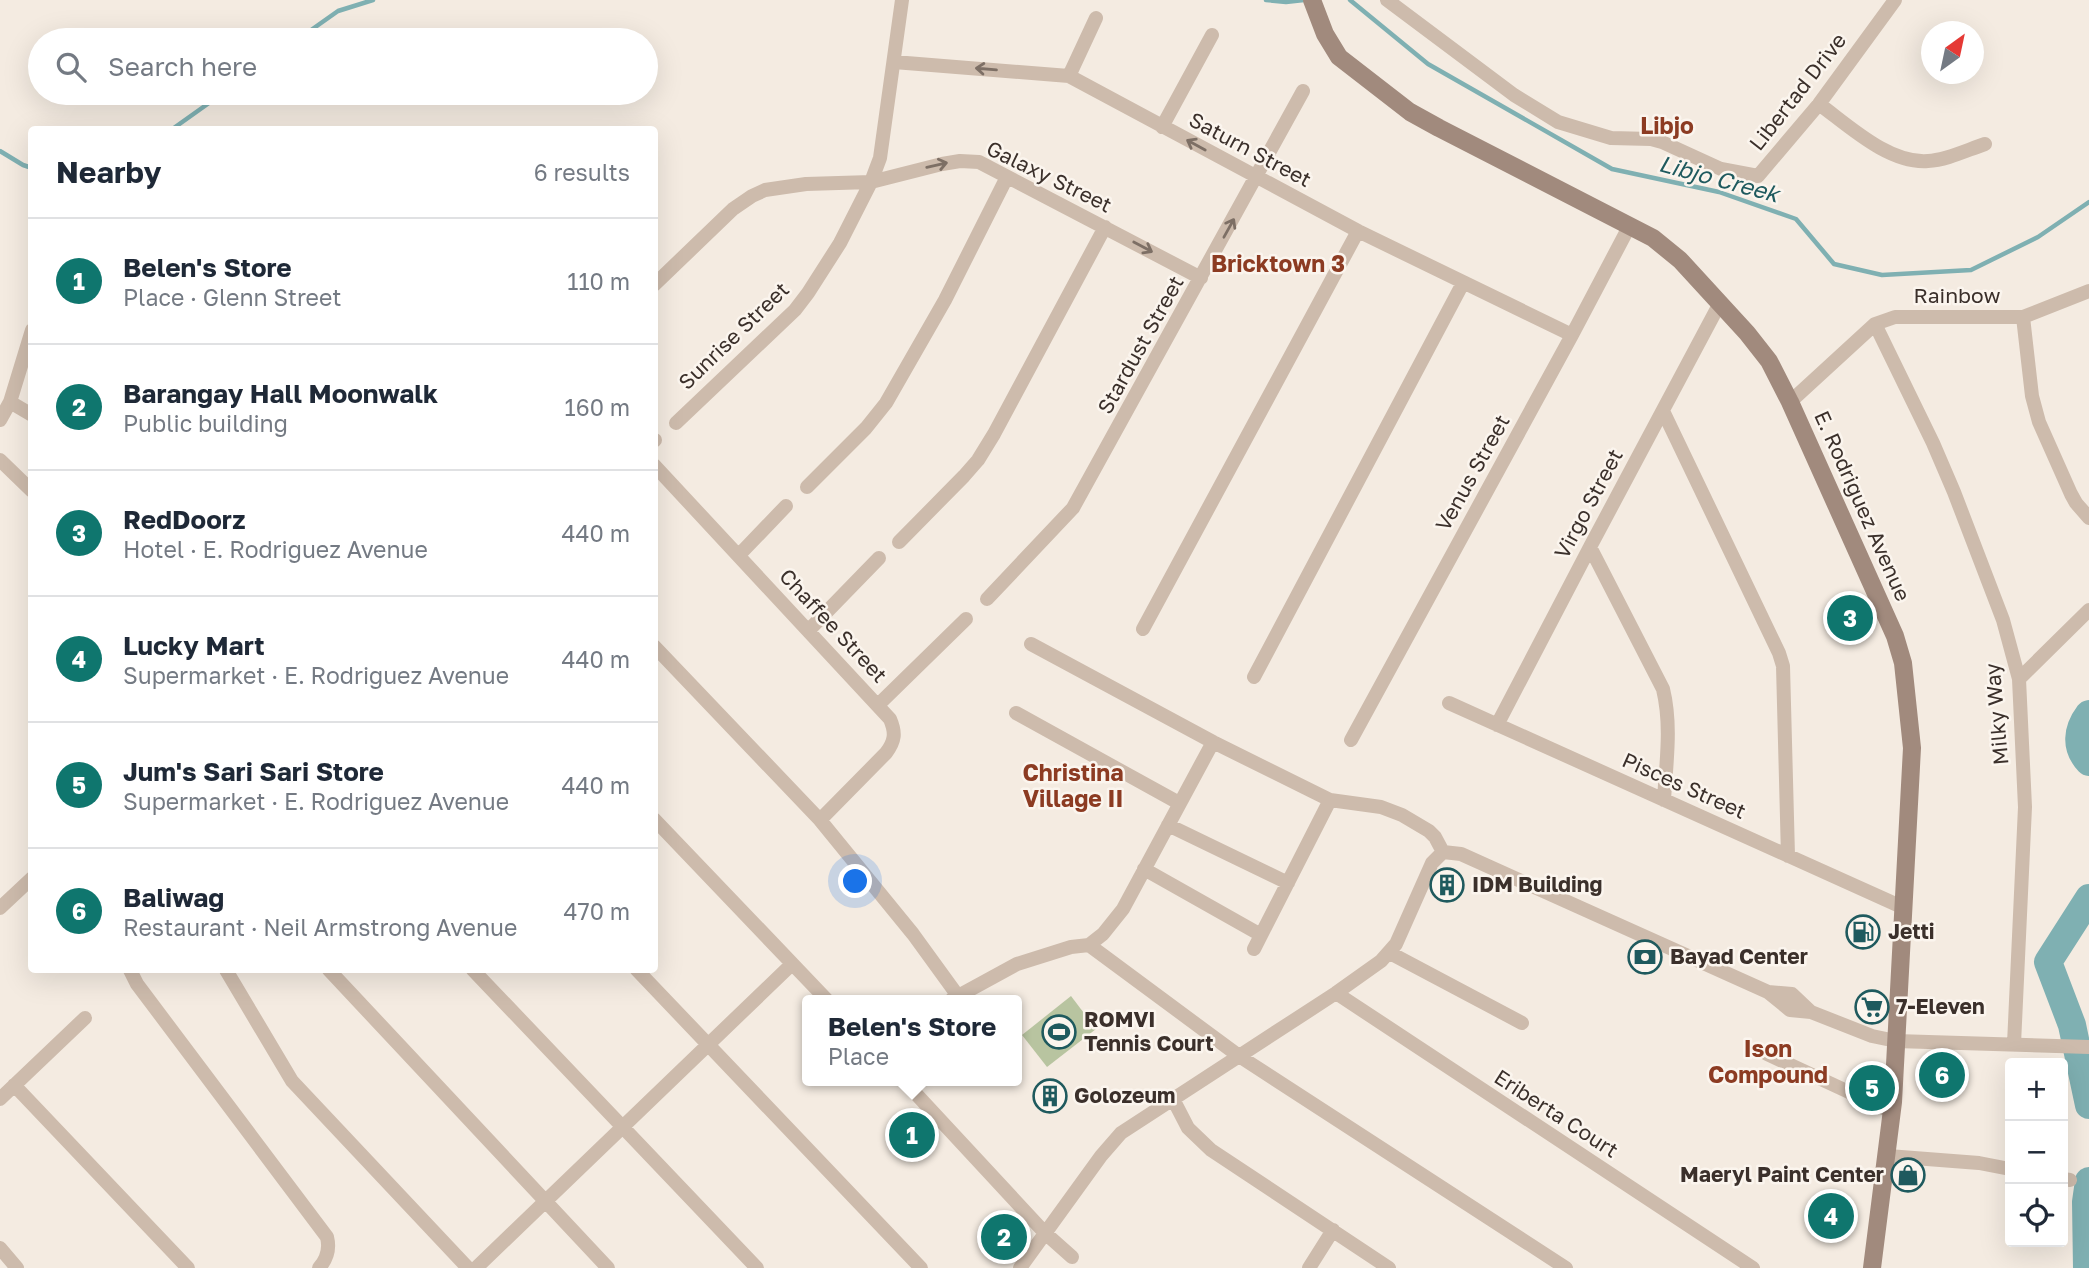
<!DOCTYPE html>
<meta charset="utf-8">
<style>
body{margin:0;font-family:"Golos Text",sans-serif;background:#f2f2f3;color:#1f2937}
.controls{position:absolute;right:21px;bottom:21px;display:grid;overflow:hidden;border-radius:7px;box-shadow:0 7px 28px #0002}
.controls button{width:63px;height:63px;display:grid;place-items:center;padding:0;border:0;border-bottom:2px solid #e0e1e3;background:#fff;color:#1f2937;font:35px sans-serif}
.compass{position:absolute;left:1921px;top:21px;width:63px;height:63px;border-radius:50%;background:#fff;box-shadow:0 7px 28px #0002;rotate:33deg}
.you{position:absolute;left:856px;top:882px;width:24px;height:24px;margin:-18px;border:5px solid #fff;border-radius:50%;background:#1a73e8;box-shadow:0 0 0 10px #1a73e833}
.badge{display:grid;place-items:center;width:46px;height:46px;border-radius:50%;background:#0f766e;color:#fff;font-size:23px;font-weight:700}
.pin{position:absolute;translate:-50% -50%;border:4px solid #fff;box-shadow:0 2px 7px #0006}
.popup{position:absolute;left:802px;top:995px;width:220px;height:91px;box-sizing:border-box;display:grid;place-content:center;border-radius:7px;background:#fff;filter:drop-shadow(0 2px 5px #0005);font-size:23px;white-space:nowrap;color:#747a83}
.popup b{font-size:26px;color:#1f2937}
.popup::after{content:'';position:absolute;left:50%;top:100%;margin-left:-14px;border:14px solid transparent;border-top-color:#fff}
.list{margin:0;padding:0;list-style:none}
h2{display:flex;justify-content:space-between;align-items:center;height:91px;margin:0;padding:0 28px;font-size:30px}
h2 small{font-size:23px;font-weight:400;color:#747a83}
.list li{display:grid;grid-template-columns:46px 1fr auto;gap:21px;align-items:center;box-sizing:border-box;height:126px;padding:0 28px;border-top:2px solid #e0e1e3}
.list b{display:block;font-size:26px;white-space:nowrap}
.list p{margin:0;font-size:23px;white-space:nowrap;color:#747a83}
.list em{font-size:23px;font-style:normal;color:#747a83}
.icon{flex:none;width:38px;height:38px;fill:none;stroke:currentColor;stroke-width:2;stroke-linecap:round;stroke-linejoin:round}
.map{position:relative;flex:none;width:2089px;height:1268px;overflow:hidden}
.search{position:absolute;background:#fff;box-shadow:0 7px 28px #0002;left:28px;top:28px;width:630px;height:77px;display:flex;align-items:center;gap:18px;box-sizing:border-box;padding:0 24px;border-radius:38px;color:#747a83;font-size:26px}
.panel{position:absolute;background:#fff;box-shadow:0 7px 28px #0002;left:28px;top:126px;width:630px;height:847px;border-radius:7px}
.map>svg:first-child{display:block}
.green{fill:#b8c4a0}
.lines{fill:none;stroke-linecap:round;stroke-linejoin:round}
.stream{stroke:#7fb0b2;stroke-width:4.5}
.river{stroke:#7fb0b2;stroke-width:28}
.street{stroke:#cdbbac;stroke-width:14}
.secondary{stroke:#a18a7d;stroke-width:18}
.oneway{stroke:#7d6f65}
.labels{text-anchor:middle;stroke-width:5;stroke-linejoin:round;paint-order:stroke}
.street-label{font-size:21px;fill:#3b302b;stroke:#fbf5ee}
.poi-label{font-size:21px;font-weight:bold;fill:#3b302b;stroke:#fbf5ee;text-anchor:start}
.neighbourhood-label{font-size:23px;font-weight:bold;fill:#8c3b22;stroke:#fbf5ee}
.water-label{font-size:23px;font-style:italic;fill:#1f5a5e;stroke:#fbf5ee}
</style>
<div class="map">
<svg width="2089" height="1268" viewBox="0 0 2089 1268">
<rect width="100%" height="100%" fill="#f4ebe1"/>
<path class="green" d="M1071 996 1096 1029 1047 1067 1022 1035Z"/>
<g class="lines">
<path class="stream" d="M1266 0 1286 2 1304 0
M1350 0 1428 64 1612 169 1719 192 1796 219 1834 264 1882 275 1971 270 2038 237 2089 202
M297 40 338 11 373 0
M171 130 223 93
M0 151 23 165 32 168"/>
<path class="river" d="M2089 714C2077 730 2075 747 2089 762
M2089 898 2048 962 2072 1025 2089 1105
M2087 1268 2086 1202 2089 1181"/>
<path class="street" d="M1387 0 1514 95 1558 122 1611 138 1651 139 1662 142 1721 169 1758 176 1819 104 1895 0
M894 62 1069 76 1358 231 1572 335
M1069 76 1096 18
M1819 104C1849 126 1889 164 1928 161 1947 160 1967 150 1985 144
M1162 127 1212 35
M654 285 733 209 752 196 765 190 806 184 871 182 942 164 960 161 979 162 1201 278
M2023 317 2032 396 2039 422 2071 494 2076 503 2089 518
M1875 324 1933 443 1954 492 2003 620 2019 679 2025 807 2014 1044
M10 402 32 415
M1790 402 1875 324 1895 317H2023L2089 291
M1663 411 1779 653 1783 666 1788 856
M0 420 10 402 32 330
M676 423 795 310 808 293 840 243 871 182 880 158 902 0
M654 441 655 440
M0 460 32 491
M654 465 890 719C896 733 895 741 886 753L820 820
M807 487 866 428 886 403 945 300 1007 177
M899 542 964 476 978 460 994 434 1105 227
M1590 547 1663 689C1672 726 1666 764 1664 800
M739 555 786 506
M987 599 1073 508 1303 91
M1143 629 1358 231
M809 630 879 558
M1031 644 1213 742 1330 800 1381 807 1402 815 1429 831 1435 837 1443 852
M654 646 820 820 913 934 958 996
M1254 677 1463 283
M2019 679 2089 610
M1449 703 1902 907
M878 705 966 619
M1016 713 1179 803
M1497 725 1590 547 1720 303
M1351 740 1572 335 1630 225
M654 819 827 1000
M1168 825 1288 883
M1144 869 1261 935
M0 908 32 878
M1089 945 1239 1056 1566 1268
M1254 949 1330 800
M1390 953 1522 1023
M130 970 137 984 327 1237C330 1249 327 1259 319 1268
M226 970 292 1081 468 1268
M329 970 608 1268
M473 970 757 1268
M637 970 921 1268
M1768 992 1792 994 1811 1012
M1336 993 1753 1268
M951 1000 1017 964 1071 947 1089 945 1103 934 1123 909 1213 742
M1767 1054 1892 1112
M904 1081 1045 1233 1072 1257
M14 1085 188 1268
M0 1099 85 1018
M1173 1099 1188 1128 1211 1150 1389 1268
M1888 1156 1979 1163 2010 1169
M2063 1179 2070 1180
M0 1248 17 1268
M476 1268 792 964
M1020 1268 1101 1156 1121 1133 1336 993 1381 961 1396 944 1432 863 1443 852 1461 854 1768 992 1790 1010 1811 1012 1872 1036 1896 1041 2089 1047
M1309 1268 1333 1230"/>
<path class="secondary" d="M1312 0 1325 34 1339 57 1410 112 1439 128 1653 238 1680 260 1747 333 1769 361 1790 402 1895 636 1903 663 1912 748 1893 1102 1872 1268"/>
</g>
<defs><path id="oneway-shaft" d="M-6 0H5M1.5-3L5.5 0L1.5 3" fill="none" stroke-width="1.6" stroke-linecap="round" stroke-linejoin="round" transform="scale(1.75)"/></defs>
<g class="oneway">
<use href="#oneway-shaft" transform="translate(986 69) rotate(-175)"/>
<use href="#oneway-shaft" transform="translate(1196 145) rotate(-151)"/>
<use href="#oneway-shaft" transform="translate(937 165) rotate(-13)"/>
<use href="#oneway-shaft" transform="translate(1229 228) rotate(-61)"/>
<use href="#oneway-shaft" transform="translate(1143 247) rotate(28)"/>
</g>
<defs>
<symbol id="building-ring" viewBox="-11 -11 22 22"><circle r="9.5" fill="#fbf5ee" stroke="#1f5a5e" stroke-width="1.5"/><path d="M-4-6H4V6H1V3H-1V6H-4ZM-2.5-4.3h1.7v1.8h-1.7ZM.8-4.3h1.7v1.8H.8ZM-2.5-1h1.7V.8h-1.7ZM.8-1h1.7V.8H.8Z" fill="#1f5a5e"/></symbol>
<symbol id="fuel-ring" viewBox="-11 -11 22 22"><circle r="9.5" fill="#fbf5ee" stroke="#1f5a5e" stroke-width="1.5"/><path d="M-5.5-6h7V0h2V4h1.3V-2.5L3-4.5l.8-.8L6-3V5H2.5V1h-1V6h-7ZM-4.2-4.7v3.2H.2V-4.7Z" fill="#1f5a5e"/></symbol>
<symbol id="bank-ring" viewBox="-11 -11 22 22"><circle r="9.5" fill="#fbf5ee" stroke="#1f5a5e" stroke-width="1.5"/><path d="M-6-4H6V4H-6ZM0-2.3a2.3 2.3 0 1 0 0 4.6a2.3 2.3 0 1 0 0-4.6Z" fill="#1f5a5e"/></symbol>
<symbol id="supermarket-ring" viewBox="-11 -11 22 22"><circle r="9.5" fill="#fbf5ee" stroke="#1f5a5e" stroke-width="1.5"/><path d="M-6-5.5h2.5l.6 2H6L4.5 2H-2.5L-4.4-4H-6ZM-1.5 3.2a1.3 1.3 0 1 0 .1 0ZM3 3.2a1.3 1.3 0 1 0 .1 0Z" fill="#1f5a5e"/></symbol>
<symbol id="stadium-ring" viewBox="-11 -11 22 22"><circle r="9.5" fill="#fbf5ee" stroke="#1f5a5e" stroke-width="1.5"/><path d="M0-5a6.5 5 0 1 0 0 10a6.5 5 0 1 0 0-10ZM-3.5-1.8h7v3.6h-7Z" fill="#1f5a5e"/></symbol>
<symbol id="shop-ring" viewBox="-11 -11 22 22"><circle r="9.5" fill="#fbf5ee" stroke="#1f5a5e" stroke-width="1.5"/><path d="M-5-2.5h2.3a2.7 3.5 0 0 1 5.4 0H5L5.5 6h-11ZM-1.5-2.5h3a1.5 2.3 0 0 0-3 0Z" fill="#1f5a5e"/></symbol>
</defs>
<g fill-rule="evenodd">
<use href="#building-ring" x="1428" y="866" width="38" height="38"/>
<use href="#fuel-ring" x="1844" y="913" width="38" height="38"/>
<use href="#bank-ring" x="1626" y="938" width="38" height="38"/>
<use href="#supermarket-ring" x="1853" y="988" width="38" height="38"/>
<use href="#stadium-ring" x="1040" y="1013" width="38" height="38"/>
<use href="#building-ring" x="1031" y="1077" width="38" height="38"/>
<use href="#shop-ring" x="1889" y="1156" width="38" height="38"/>
</g>
<g class="labels">
<g class="street-label">
<text transform="translate(1798 92) rotate(-52)" y="7">Libertad Drive</text>
<text transform="translate(1250 150) rotate(28)" y="7">Saturn Street</text>
<text transform="translate(1049 177) rotate(26)" y="7">Galaxy Street</text>
<text x="1957" y="303">Rainbow</text>
<text transform="translate(734 336) rotate(-44)" y="7">Sunrise Street</text>
<text transform="translate(1141 345) rotate(-61)" y="7">Stardust Street</text>
<text transform="translate(1473 473) rotate(-61)" y="7">Venus Street</text>
<text transform="translate(1589 504) rotate(-62)" y="7">Virgo Street</text>
<text transform="translate(1862 506) rotate(66)" y="7">E. Rodriguez Avenue</text>
<text transform="translate(833 626) rotate(47)" y="7">Chaffee Street</text>
<text transform="translate(1997 714) rotate(-95)" y="7">Milky Way</text>
<text transform="translate(1684 786) rotate(24)" y="7">Pisces Street</text>
<text transform="translate(1556 1114) rotate(33)" y="7">Eriberta Court</text>
</g>
<g class="poi-label">
<text x="1472" y="892">IDM Building</text>
<text x="1888" y="939">Jetti</text>
<text x="1670" y="964">Bayad Center</text>
<text x="1896" y="1014">7-Eleven</text>
<text x="1084" y="1027">ROMVI<tspan x="1084" dy="24">Tennis Court</tspan></text>
<text x="1074" y="1103">Golozeum</text>
<text x="1884" y="1182" text-anchor="end">Maeryl Paint Center</text>
</g>
<g class="neighbourhood-label">
<text x="1667" y="134">Libjo</text>
<text x="1278" y="272">Bricktown 3</text>
<text x="1073" y="781">Christina<tspan x="1073" dy="26">Village II</tspan></text>
<text x="1768" y="1057">Ison<tspan x="1768" dy="26">Compound</tspan></text>
</g>
<g class="water-label">
<text transform="translate(1719 179) rotate(15)" y="8">Libjo Creek</text>
</g>
</g>
</svg>
<div class="controls">
<button>+</button>
<button>−</button>
<button><svg class="icon" aria-label="locate" viewBox="0 0 24 24"><circle cx="12" cy="12" r="6"/><path d="M12 2v4M12 18v4M2 12h4M18 12h4"/></svg></button>
</div>
<svg class="compass" viewBox="-18 -18 36 36"><path d="M0-13l5 13h-10z" fill="#e53935"/><path d="M0 13l5-13h-10z" fill="#747a83"/></svg>
<div class="you"></div>
<div class="pin badge" style="left:912px;top:1135px">1</div>
<div class="popup"><b>Belen's Store</b>Place</div>
<div class="pin badge" style="left:1004px;top:1237px">2</div>
<div class="pin badge" style="left:1850px;top:618px">3</div>
<div class="pin badge" style="left:1831px;top:1216px">4</div>
<div class="pin badge" style="left:1872px;top:1088px">5</div>
<div class="pin badge" style="left:1942px;top:1075px">6</div>
<div class="search"><svg class="icon" aria-label="search" viewBox="0 0 24 24"><circle cx="10" cy="10" r="6"/><path d="M15 15l6 6"/></svg>Search here</div>
<section class="panel">
<h2>Nearby<small>6 results</small></h2>
<ul class="list">
<li><span class="badge">1</span><div><b>Belen's Store</b><p>Place · Glenn Street</p></div><em>110 m</em></li>
<li><span class="badge">2</span><div><b>Barangay Hall Moonwalk</b><p>Public building</p></div><em>160 m</em></li>
<li><span class="badge">3</span><div><b>RedDoorz</b><p>Hotel · E. Rodriguez Avenue</p></div><em>440 m</em></li>
<li><span class="badge">4</span><div><b>Lucky Mart</b><p>Supermarket · E. Rodriguez Avenue</p></div><em>440 m</em></li>
<li><span class="badge">5</span><div><b>Jum's Sari Sari Store</b><p>Supermarket · E. Rodriguez Avenue</p></div><em>440 m</em></li>
<li><span class="badge">6</span><div><b>Baliwag</b><p>Restaurant · Neil Armstrong Avenue</p></div><em>470 m</em></li>
</ul>
</section>
</div>
